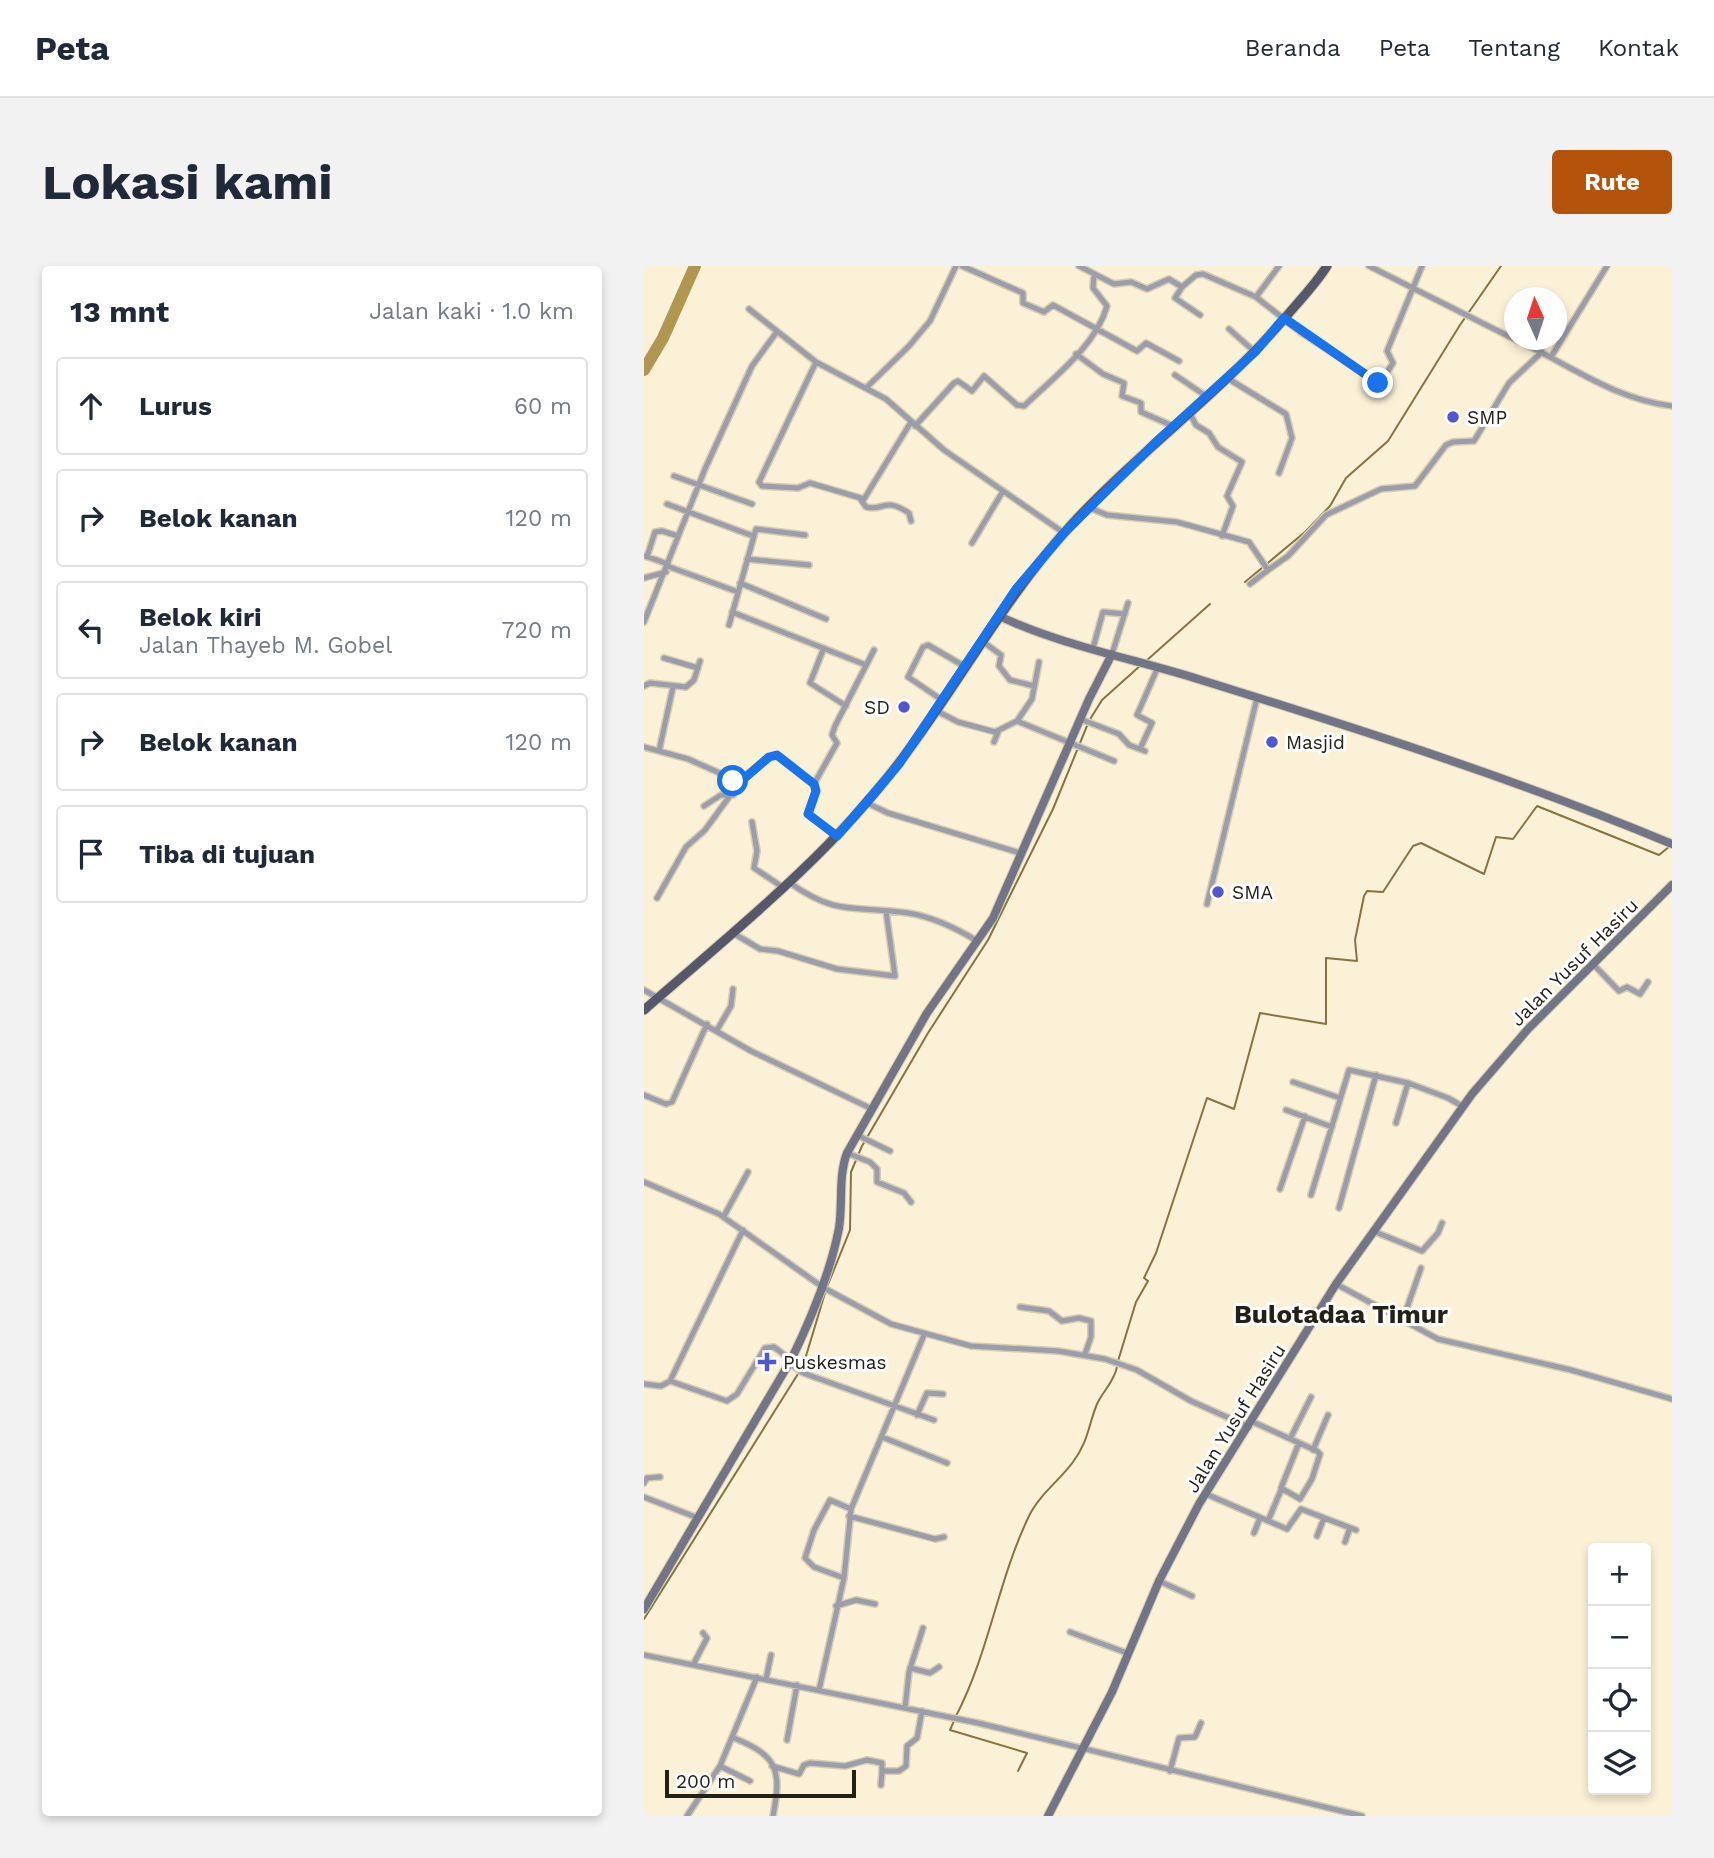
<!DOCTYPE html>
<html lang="id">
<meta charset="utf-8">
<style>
body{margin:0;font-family:"Work Sans",sans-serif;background:#f2f2f3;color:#1f2937}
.controls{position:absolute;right:21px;bottom:21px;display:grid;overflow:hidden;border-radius:7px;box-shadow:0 4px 10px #0003}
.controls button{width:63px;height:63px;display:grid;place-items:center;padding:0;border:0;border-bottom:2px solid #e0e1e3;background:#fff;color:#1f2937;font:35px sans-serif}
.compass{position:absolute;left:860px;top:21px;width:63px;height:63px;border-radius:50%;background:#fff;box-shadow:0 4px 10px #0003;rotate:357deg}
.scale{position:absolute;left:21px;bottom:18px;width:191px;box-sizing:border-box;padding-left:7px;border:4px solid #232016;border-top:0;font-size:19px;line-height:24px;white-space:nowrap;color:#232016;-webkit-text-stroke:5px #fff;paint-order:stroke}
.stop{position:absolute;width:21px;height:21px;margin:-16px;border:5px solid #1a73e8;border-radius:50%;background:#fff}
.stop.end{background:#1a73e8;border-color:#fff;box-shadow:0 2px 7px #0008}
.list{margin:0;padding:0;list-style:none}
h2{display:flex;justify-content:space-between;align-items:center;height:91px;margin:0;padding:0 28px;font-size:30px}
h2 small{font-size:23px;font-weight:400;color:#747a83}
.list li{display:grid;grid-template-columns:46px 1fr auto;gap:21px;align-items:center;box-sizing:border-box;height:98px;margin:0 14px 14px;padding:0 14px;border:2px solid #e0e1e3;border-radius:7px}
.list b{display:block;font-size:26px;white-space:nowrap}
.list p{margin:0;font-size:23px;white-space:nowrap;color:#747a83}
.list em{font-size:23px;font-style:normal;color:#747a83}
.icon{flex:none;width:38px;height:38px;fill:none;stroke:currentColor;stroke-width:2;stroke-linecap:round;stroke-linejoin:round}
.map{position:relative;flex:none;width:1028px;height:1550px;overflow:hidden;border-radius:7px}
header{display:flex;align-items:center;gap:42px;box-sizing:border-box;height:98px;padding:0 35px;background:#fff;border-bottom:2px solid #e0e1e3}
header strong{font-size:33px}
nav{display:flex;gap:38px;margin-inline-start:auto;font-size:24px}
.intro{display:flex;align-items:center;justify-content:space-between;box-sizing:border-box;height:168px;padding:0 42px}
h1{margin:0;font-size:49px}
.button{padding:18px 32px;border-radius:7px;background:#b45309;color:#fff;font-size:24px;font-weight:700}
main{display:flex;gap:42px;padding:0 42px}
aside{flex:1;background:#fff;border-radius:7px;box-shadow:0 4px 10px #0003}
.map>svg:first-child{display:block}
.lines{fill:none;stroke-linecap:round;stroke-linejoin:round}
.stream{stroke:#86733f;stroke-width:2}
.river{stroke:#b09650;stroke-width:12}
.street-casing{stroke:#d4cbb4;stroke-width:8}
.secondary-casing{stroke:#d4cbb4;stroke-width:10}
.primary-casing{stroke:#d4cbb4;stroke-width:11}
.street{stroke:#9b9da8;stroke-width:5}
.secondary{stroke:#727585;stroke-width:8}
.primary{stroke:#55586b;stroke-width:9}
.route{stroke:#1a73e8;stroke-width:9}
.poi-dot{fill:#5257ce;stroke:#fff;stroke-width:2.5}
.labels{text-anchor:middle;stroke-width:6;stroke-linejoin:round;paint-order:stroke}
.poi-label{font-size:19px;fill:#232016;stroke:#fff;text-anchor:start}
.street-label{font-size:19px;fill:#232016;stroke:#fff}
.district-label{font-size:26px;font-weight:bold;fill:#232016;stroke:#fff}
</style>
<header>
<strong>Peta</strong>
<nav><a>Beranda</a><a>Peta</a><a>Tentang</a><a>Kontak</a></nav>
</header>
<div class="intro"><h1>Lokasi kami</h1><a class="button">Rute</a></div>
<main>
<aside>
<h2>13 mnt<small>Jalan kaki · 1.0 km</small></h2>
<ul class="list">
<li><svg class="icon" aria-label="ahead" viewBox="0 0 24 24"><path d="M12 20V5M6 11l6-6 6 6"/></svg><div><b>Lurus</b></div><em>60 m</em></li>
<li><svg class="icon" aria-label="right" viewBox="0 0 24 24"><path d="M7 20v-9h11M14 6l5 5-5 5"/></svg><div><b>Belok kanan</b></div><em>120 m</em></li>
<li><svg class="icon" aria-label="left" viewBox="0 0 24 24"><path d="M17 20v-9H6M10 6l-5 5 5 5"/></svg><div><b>Belok kiri</b><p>Jalan Thayeb M. Gobel</p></div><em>720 m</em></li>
<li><svg class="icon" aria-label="right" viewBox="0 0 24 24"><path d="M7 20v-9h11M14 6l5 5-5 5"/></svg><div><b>Belok kanan</b></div><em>120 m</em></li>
<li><svg class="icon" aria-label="arrive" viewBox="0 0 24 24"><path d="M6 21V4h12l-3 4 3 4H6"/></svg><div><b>Tiba di tujuan</b></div></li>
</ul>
</aside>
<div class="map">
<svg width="1028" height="1550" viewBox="0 0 1028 1550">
<rect width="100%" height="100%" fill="#fbf1d7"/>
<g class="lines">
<path class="stream" d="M601 316 661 266 686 240 702 212 744 175 816 59 857 0
M502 395 566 338
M183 1021 206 964 207 906 218 880 284 767 344 674 409 543 445 455 458 434 497 399
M474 1095 492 1036 504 1015 500 1012 512 987 563 832 590 843 616 747 682 758V692L713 695 711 674 720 630 723 625 739 626 769 580 777 577 840 608 852 571 869 573 893 540 1015 589 1026 580
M0 1353 159 1100 181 1027
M312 1450C345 1387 354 1314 385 1250 395 1229 416 1214 429 1196 445 1174 444 1160 453 1138 459 1125 470 1116 473 1101
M310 1455 306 1464 383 1487 374 1505"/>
<path class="river" d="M0 104 19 72 51 0"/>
<defs>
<path id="street" d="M318 0 379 27V37L400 46 409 39 493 85 502 77 535 95
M435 0 470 18 487 16 503 23 525 13 538 21 552 9 559 8 612 31 659 68 736 117 749 97 743 85 778 0
M725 0 870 73
M538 21 531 32 556 49
M612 31 635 0
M105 43 172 96 242 133 300 184 420 267
M585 63 611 86
M872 74C925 98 969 133 1028 140
M432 88 459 108 480 117 478 130 497 137V146L529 160
M907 91 963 0
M172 96 117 212 115 216 118 220 154 222 166 217 220 233 267 156
M531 109 562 130
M583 112 642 148 648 172 635 207
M222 122 265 80 286 55 312 0
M545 146 552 159 565 167 574 181 598 196 583 230 589 240 578 270
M271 160 310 117 314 115 328 125 340 110 373 139 380 140C409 112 452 80 463 40L449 22 450 8
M30 210 108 238
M217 234 222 241C240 246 239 230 265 247L267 255
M23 238 109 270
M444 241 463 249 533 256 605 276 624 304 644 290 682 249 737 223 771 220 802 179 809 176 830 175 865 117 898 86
M328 277 359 225
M1 290 24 298
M3 291 11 266 18 265 34 270
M103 293 165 299
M23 300 94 326
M0 312 22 306
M96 317 182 353
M606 318 624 304
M88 346 222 399
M0 356 61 203 108 100 132 67
M85 359 112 263 161 269
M338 375 357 389 355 400 366 414 390 420
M449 382 459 346 481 348
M179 384 166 417 202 440
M468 388 484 337
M20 392 54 402
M0 420 6 417 42 421 50 414 56 395
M298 434 264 411 279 381 284 379 320 400
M291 444 314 456 351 466 373 455 470 495
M436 453 475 468 485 479 501 485
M373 455 388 433 395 396
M350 476 354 466
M0 481 44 493 96 516 125 491 132 489 170 518 193 477 188 469 191 460 230 384
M496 483 508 457 493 449 514 401
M15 485 29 421
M170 518 172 525 164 548 193 570
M223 537 244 547 376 587
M60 540 77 529H89
M108 556 113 585 110 602 140 622
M146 617C194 651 211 639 264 647 289 651 312 662 333 675
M13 632 42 581 61 564 96 516
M563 638 613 432
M89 667 116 683 134 685 193 703 251 710 242 645
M949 698 975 725 983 721 996 728 1004 716
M0 724 107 785 228 843
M73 764 87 740 89 723
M649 816 696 832
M764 817 804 832 818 840
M0 829 22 838 28 836 63 758
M642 844 688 861
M213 869 246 885
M203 887 226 896 233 903V916L260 927 267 936
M0 916 75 948 180 1022 247 1058 327 1080 414 1085 461 1093 493 1104 547 1135 605 1161
M636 923 661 850
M667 929 705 804 764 817 752 857
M695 942 732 809
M80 950 104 906
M729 965 778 985 794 967 798 957
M692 1018 794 1073 927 1104 1028 1133
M376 1041 405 1045 418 1055 435 1052 447 1055V1071L441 1088
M758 1056 777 1002
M145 1097 159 1107 290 1154
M26 1115 99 964
M0 1118 17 1120 26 1115 83 1135 93 1128 121 1082 130 1081 147 1094
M273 1149 283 1127 299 1128
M609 1156 673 1185 676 1188 668 1213 656 1233 637 1222 655 1177
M238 1171 303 1197
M646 1173 667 1131
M669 1184 684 1149
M0 1217 3 1212 16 1211
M562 1228 643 1263 657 1243 712 1264
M0 1231 54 1252
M205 1250 291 1273 300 1271
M624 1255 637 1224
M610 1267 616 1252
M673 1270 680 1252
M701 1276 706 1262
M200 1312 170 1301 161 1292 170 1264 186 1234 207 1243
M515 1315 548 1330
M192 1340 212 1334 231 1338
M426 1366 483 1387
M0 1389 334 1457 718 1550
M49 1399 63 1372 59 1367
M266 1402 286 1407 295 1401
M122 1413 127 1389
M175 1424 200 1312 207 1243 280 1069
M261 1442 265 1406 279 1362
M90 1472C134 1490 138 1504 129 1550
M143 1474 153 1419
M76 1500 106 1515
M128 1500 155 1508 160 1499 166 1497 201 1500 223 1494 238 1497V1505H255L262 1500 263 1480 273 1472 278 1445
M526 1505 535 1472 551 1471 557 1457
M237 1519 238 1505
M43 1550 76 1500 113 1411"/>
<path id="secondary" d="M355 350C419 380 491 393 557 414 715 463 875 514 1028 578
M0 1343 147 1094C166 1055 187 1004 195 962 199 937 194 911 203 887L283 747 349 652 445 433 468 388
M404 1550 468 1426 515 1315 555 1238 692 1018 828 828 884 763 1028 619"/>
<path id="primary" d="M0 744C89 666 182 593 254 498 314 420 360 332 427 259 494 186 576 128 640 53 655 35 671 19 683 0"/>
</defs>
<use href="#street" class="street-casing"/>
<use href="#secondary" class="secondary-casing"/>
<use href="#primary" class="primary-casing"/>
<use href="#street" class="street"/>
<use href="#secondary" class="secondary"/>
<use href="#primary" class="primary"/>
</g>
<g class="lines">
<path class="route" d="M89 515 96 516 125 491 133 489 170 518 172 525 164 548 193 570 255 498 372 323 420 267 514 174 611 86 640 52 734 117"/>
</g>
<g class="poi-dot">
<circle cx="809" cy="151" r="7"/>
<circle cx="260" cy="441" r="7"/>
<circle cx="628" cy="476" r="7"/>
<circle cx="574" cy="626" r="7"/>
<path d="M119.5 1085.5h7v7h7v7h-7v7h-7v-7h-7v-7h7z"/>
</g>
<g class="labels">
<g class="poi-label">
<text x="823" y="158">SMP</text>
<text x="246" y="448" text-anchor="end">SD</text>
<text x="642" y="483">Masjid</text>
<text x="588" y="633">SMA</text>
<text x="139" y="1103">Puskesmas</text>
</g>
<g class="street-label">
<text transform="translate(930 696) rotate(-45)" y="7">Jalan Yusuf Hasiru</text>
<text transform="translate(591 1152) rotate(-58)" y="7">Jalan Yusuf Hasiru</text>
</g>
<g class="district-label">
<text x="697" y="1057">Bulotadaa Timur</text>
</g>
</g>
</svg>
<div class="controls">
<button>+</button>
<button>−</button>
<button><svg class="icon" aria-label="locate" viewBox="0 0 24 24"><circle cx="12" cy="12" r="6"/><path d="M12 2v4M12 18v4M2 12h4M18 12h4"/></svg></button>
<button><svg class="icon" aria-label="layers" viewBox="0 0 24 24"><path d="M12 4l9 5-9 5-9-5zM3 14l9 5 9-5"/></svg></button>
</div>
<svg class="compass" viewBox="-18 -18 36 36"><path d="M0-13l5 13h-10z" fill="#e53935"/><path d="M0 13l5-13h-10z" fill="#747a83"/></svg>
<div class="scale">200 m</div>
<div class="stop" style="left:89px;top:515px"></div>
<div class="stop end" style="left:734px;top:117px"></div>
</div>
</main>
